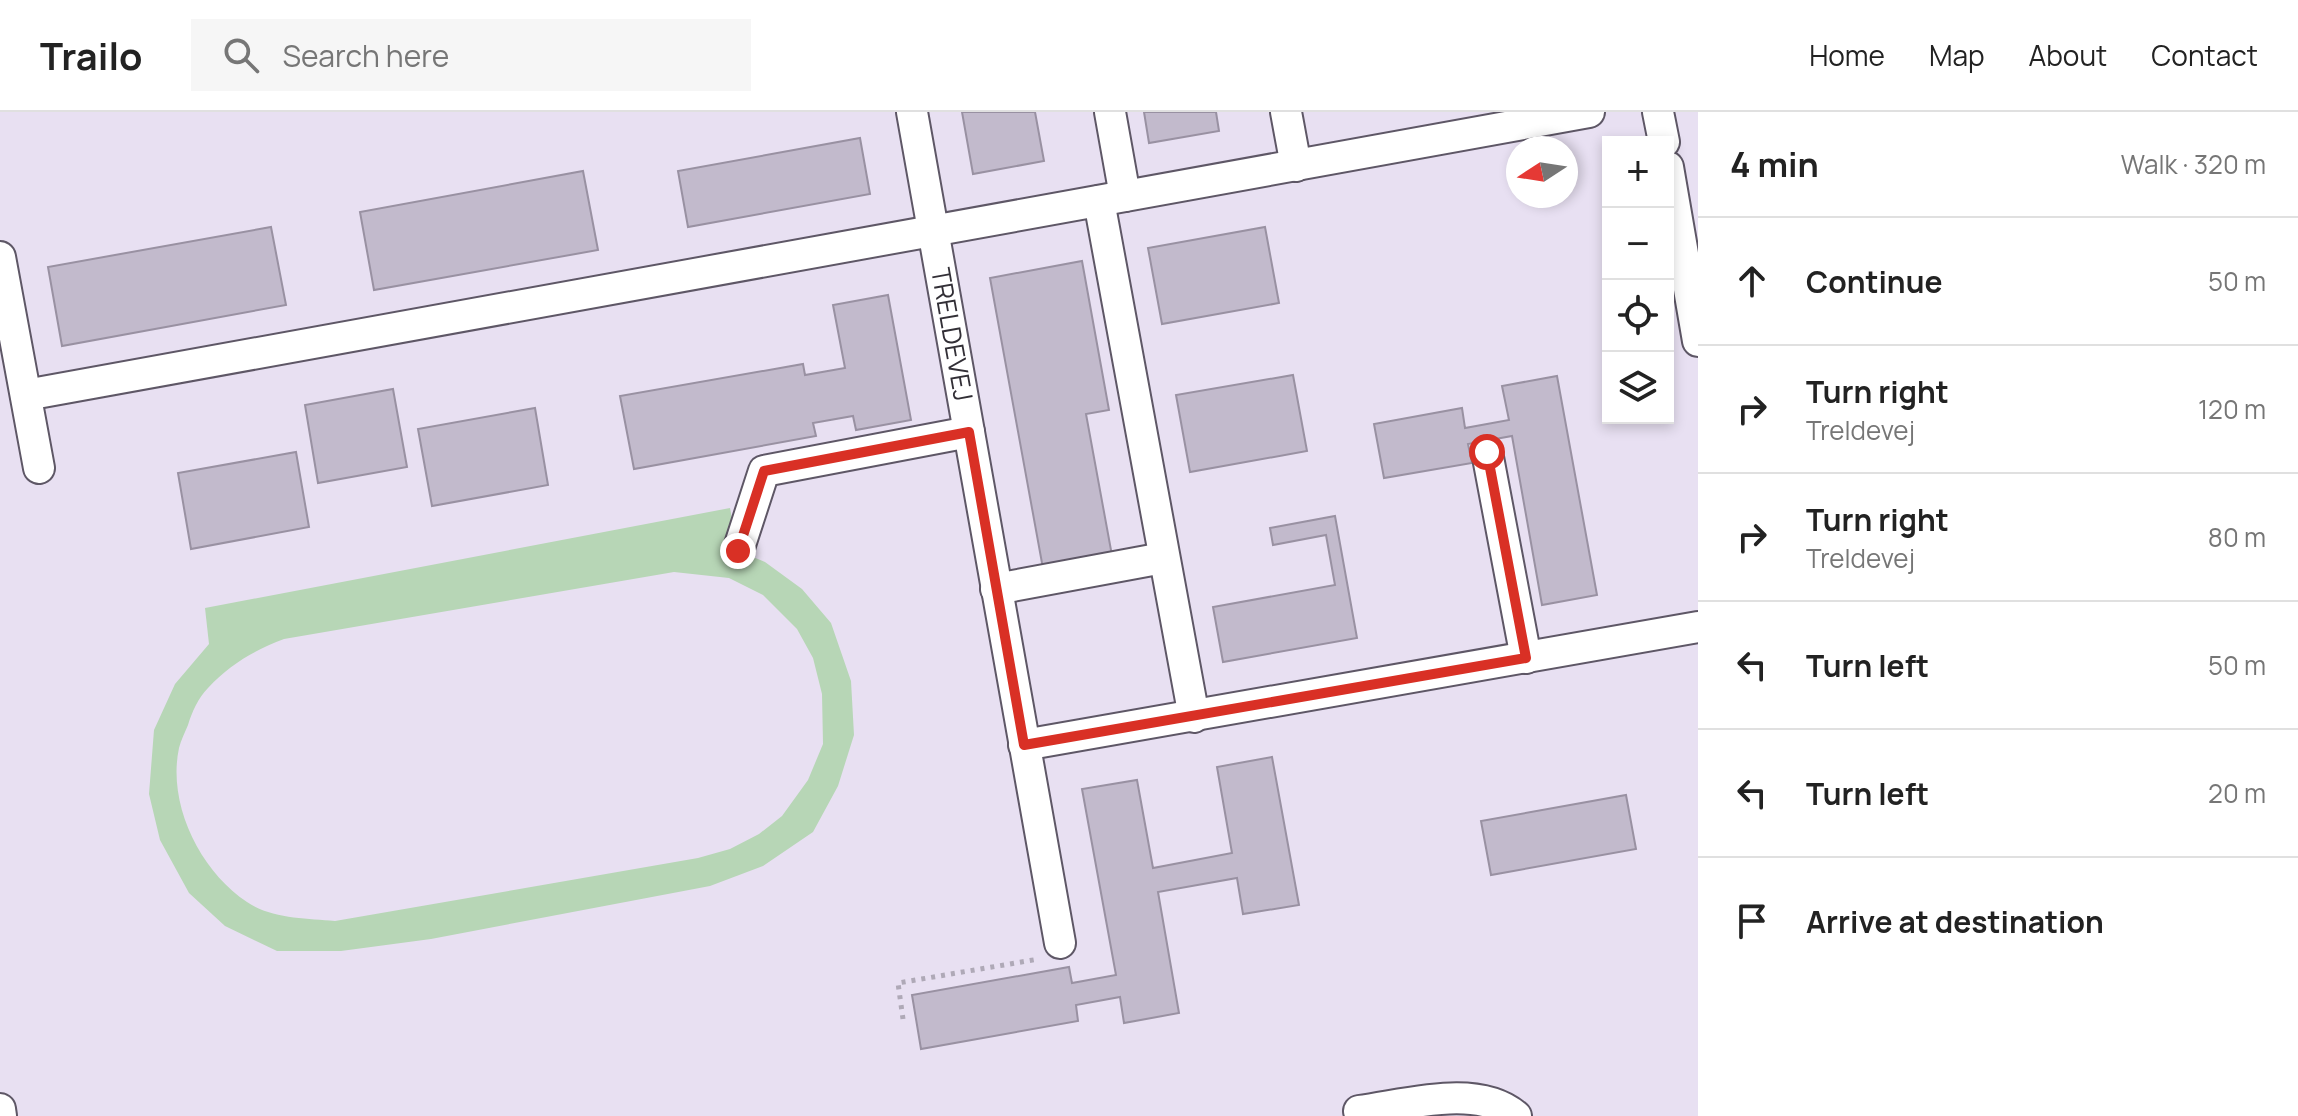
<!DOCTYPE html>
<meta charset="utf-8">
<style>
body{margin:0;font-family:Manrope,sans-serif;background:#f6f6f6;color:#222}
.controls{position:absolute;right:24px;top:24px;display:grid;overflow:hidden;border-radius:0px;box-shadow:0 4px 12px #0003}
.controls button{width:72px;height:72px;display:grid;place-items:center;padding:0;border:0;border-bottom:2px solid #e0e0e0;background:#fff;color:#222;font:40px sans-serif}
.compass{position:absolute;left:1506px;top:24px;width:72px;height:72px;border-radius:50%;background:#fff;box-shadow:0 4px 12px #0003;rotate:258deg}
.stop{position:absolute;width:24px;height:24px;margin:-18px;border:6px solid #d93025;border-radius:50%;background:#fff}
.stop.end{background:#d93025;border-color:#fff;box-shadow:0 2px 8px #0008}
.list{margin:0;padding:0;list-style:none}
h2{display:flex;justify-content:space-between;align-items:center;height:104px;margin:0;padding:0 32px;font-size:34px}
h2 small{font-size:26px;font-weight:400;color:#767676}
.list li{display:grid;grid-template-columns:52px 1fr auto;gap:24px;align-items:center;box-sizing:border-box;height:128px;padding:0 32px;border-top:2px solid #e0e0e0}
.list b{display:block;font-size:30px;white-space:nowrap}
.list p{margin:0;font-size:26px;white-space:nowrap;color:#767676}
.list em{font-size:26px;font-style:normal;color:#767676}
.icon{flex:none;width:44px;height:44px;fill:none;stroke:currentColor;stroke-width:2;stroke-linecap:round;stroke-linejoin:round}
.map{position:relative;flex:none;width:1698px;height:1004px;overflow:hidden}
header{display:flex;align-items:center;gap:48px;box-sizing:border-box;height:112px;padding:0 40px;background:#fff;border-bottom:2px solid #e0e0e0}
header strong{font-size:38px}
nav{display:flex;gap:44px;margin-inline-start:auto;font-size:28px}
.search{width:560px;height:72px;background:#f6f6f6;display:flex;align-items:center;gap:20px;box-sizing:border-box;padding:0 28px;border-radius:0px;color:#767676;font-size:30px}
main{display:flex}
aside{flex:1;background:#fff}
.map>svg:first-child{display:block}
.green{fill:#b7d6b6;fill-rule:evenodd}
.building{fill:#c2bacc;stroke:#9991a2;stroke-width:2}
.lines{fill:none;stroke-linecap:round;stroke-linejoin:round}
.minor-casing{stroke:#5e5766;stroke-width:34}
.path{stroke:#afa9b7;stroke-width:5;stroke-dasharray:4 6;stroke-linecap:butt}
.minor{stroke:#fff;stroke-width:30}
.route{stroke:#d93025;stroke-width:10}
.labels{text-anchor:middle;stroke-width:6;stroke-linejoin:round;paint-order:stroke}
.street-label{font-size:26px;fill:#322f36;stroke:#f4eefd}
</style>
<header>
<strong>Trailo</strong>
<div class="search"><svg class="icon" aria-label="search" viewBox="0 0 24 24"><circle cx="10" cy="10" r="6"/><path d="M15 15l6 6"/></svg>Search here</div>
<nav><a>Home</a><a>Map</a><a>About</a><a>Contact</a></nav>
</header>
<main>
<div class="map">
<svg width="1698" height="1004" viewBox="0 0 1698 1004">
<rect width="100%" height="100%" fill="#e8e0f2"/>
<path class="green" d="M730 396 738 439 765 450 802 477 831 511 851 569 854 623 838 674 813 720 763 754 710 774 431 827 341 839H277L225 814 189 781 160 728 149 682 154 618 175 572 209 532 205 496ZM674 460 729 466 763 483 797 517 813 546 822 582 823 632 808 668 782 704 759 722 730 737 698 746 335 809C306 806 272 807 247 790 200 759 167 692 179 636 181 628 185 620 188 613 192 600 198 586 208 576 230 552 255 538 284 527Z"/>
<path class="building" d="M962 0H1035L1044 49 973 62Z
M1144 0H1216L1219 19 1149 31Z
M860 26 870 82 688 115 678 59Z
M583 59 598 138 374 178 360 100Z
M271 115 286 193 62 234 48 155Z
M1265 115 1279 191 1162 212 1148 136Z
M1082 149 1109 298 1086 302 1113 449 1044 462 990 166Z
M888 183 911 308 856 318 853 304 813 311 816 324 634 357 620 284 803 252 805 263 845 256 833 193Z
M1293 263 1307 339 1190 360 1176 283Z
M1557 264 1597 483 1542 493 1512 324 1468 332 1472 351 1384 366 1374 312 1462 296 1465 316 1509 308 1502 274Z
M393 277 407 355 318 371 305 293Z
M535 296 548 373 432 394 418 317Z
M296 340 309 415 191 437 178 361Z
M1335 404 1357 526 1223 550 1213 495 1335 473 1326 423 1273 433 1270 416Z
M1272 645 1299 793 1243 802 1237 766 1158 780 1179 901 1124 911 1120 885 1076 893 1078 909 921 937 912 883 1069 855 1072 871 1116 863 1082 677 1137 668 1153 756 1232 741 1217 655Z
M1626 683 1636 737 1491 763 1481 709Z"/>
<g class="lines">
<defs>
<g id="minor">
<path id="s1" d="M912 0 1060 831"/>
<path d="M1110 0 1125 84"/>
<path d="M1286 0 1296 54"/>
<path d="M1658 0 1664 30"/>
<path d="M1668 55 1698 229"/>
<path d="M1099 89 1194 605"/>
<path d="M0 145 39 356"/>
<path d="M26 283 1589 0"/>
<path d="M1487 340 1526 546"/>
<path d="M738 439 764 359 969 320"/>
<path d="M996 477 1163 446"/>
<path d="M1024 633 1698 515"/>
<path d="M0 997 1 1004"/>
<path d="M1359 999C1406 993 1477 971 1516 1004"/>
</g>
</defs>
<use href="#minor" class="minor-casing"/>
<path class="path" d="M903 907 898 871 1039 847"/>
<use href="#minor" class="minor"/>
</g>
<g class="lines">
<path class="route" d="M738 439 764 359 969 320 1024 633 1526 546 1487 340"/>
</g>
<g class="labels">
<g class="street-label">
<text dy="9" stroke="none"><textPath href="#s1" startOffset="226">TRELDEVEJ</textPath></text>
</g>
</g>
</svg>
<div class="controls">
<button>+</button>
<button>−</button>
<button><svg class="icon" aria-label="locate" viewBox="0 0 24 24"><circle cx="12" cy="12" r="6"/><path d="M12 2v4M12 18v4M2 12h4M18 12h4"/></svg></button>
<button><svg class="icon" aria-label="layers" viewBox="0 0 24 24"><path d="M12 4l9 5-9 5-9-5zM3 14l9 5 9-5"/></svg></button>
</div>
<svg class="compass" viewBox="-18 -18 36 36"><path d="M0-13l5 13h-10z" fill="#e53935"/><path d="M0 13l5-13h-10z" fill="#767676"/></svg>
<div class="stop" style="left:1487px;top:340px"></div>
<div class="stop end" style="left:738px;top:439px"></div>
</div>
<aside>
<h2>4 min<small>Walk · 320 m</small></h2>
<ul class="list">
<li><svg class="icon" aria-label="ahead" viewBox="0 0 24 24"><path d="M12 20V5M6 11l6-6 6 6"/></svg><div><b>Continue</b></div><em>50 m</em></li>
<li><svg class="icon" aria-label="right" viewBox="0 0 24 24"><path d="M7 20v-9h11M14 6l5 5-5 5"/></svg><div><b>Turn right</b><p>Treldevej</p></div><em>120 m</em></li>
<li><svg class="icon" aria-label="right" viewBox="0 0 24 24"><path d="M7 20v-9h11M14 6l5 5-5 5"/></svg><div><b>Turn right</b><p>Treldevej</p></div><em>80 m</em></li>
<li><svg class="icon" aria-label="left" viewBox="0 0 24 24"><path d="M17 20v-9H6M10 6l-5 5 5 5"/></svg><div><b>Turn left</b></div><em>50 m</em></li>
<li><svg class="icon" aria-label="left" viewBox="0 0 24 24"><path d="M17 20v-9H6M10 6l-5 5 5 5"/></svg><div><b>Turn left</b></div><em>20 m</em></li>
<li><svg class="icon" aria-label="arrive" viewBox="0 0 24 24"><path d="M6 21V4h12l-3 4 3 4H6"/></svg><div><b>Arrive at destination</b></div></li>
</ul>
</aside>
</main>
